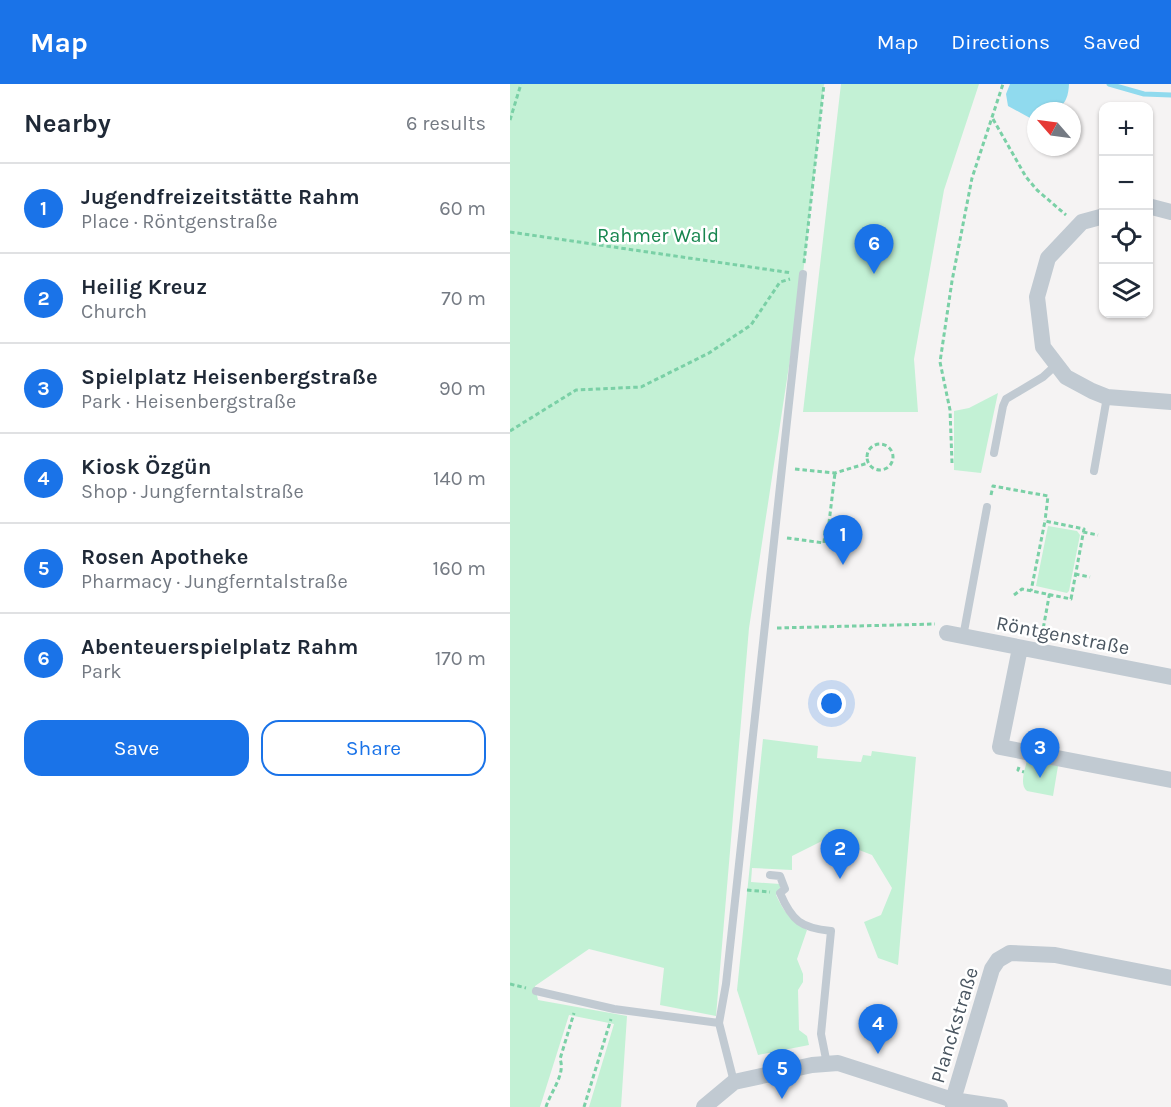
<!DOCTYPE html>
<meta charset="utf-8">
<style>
body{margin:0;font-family:Karla,sans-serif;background:#f2f2f3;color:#1f2937}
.controls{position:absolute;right:18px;top:18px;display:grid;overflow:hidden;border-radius:12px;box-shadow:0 2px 4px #0004}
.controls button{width:54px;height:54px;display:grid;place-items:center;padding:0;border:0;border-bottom:2px solid #e0e1e3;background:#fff;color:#1f2937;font:30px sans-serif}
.compass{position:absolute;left:517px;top:18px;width:54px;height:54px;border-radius:50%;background:#fff;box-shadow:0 2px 4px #0004;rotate:298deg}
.you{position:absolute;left:322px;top:620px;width:21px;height:21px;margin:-15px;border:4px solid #fff;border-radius:50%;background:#1a73e8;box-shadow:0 0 0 9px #1a73e833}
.badge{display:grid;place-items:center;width:39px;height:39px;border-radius:50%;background:#1a73e8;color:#fff;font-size:20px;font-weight:700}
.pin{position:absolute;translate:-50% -50px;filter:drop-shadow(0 2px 3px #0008)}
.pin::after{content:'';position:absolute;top:32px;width:21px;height:18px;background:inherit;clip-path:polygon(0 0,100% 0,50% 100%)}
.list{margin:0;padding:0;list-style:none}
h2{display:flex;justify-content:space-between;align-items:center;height:78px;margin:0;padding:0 24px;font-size:26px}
h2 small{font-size:20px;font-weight:400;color:#747a83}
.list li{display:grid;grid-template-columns:39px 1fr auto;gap:18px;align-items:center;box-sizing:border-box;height:90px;padding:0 24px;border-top:2px solid #e0e1e3}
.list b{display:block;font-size:22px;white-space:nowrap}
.list p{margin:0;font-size:20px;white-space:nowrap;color:#747a83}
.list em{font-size:20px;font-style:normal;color:#747a83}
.actions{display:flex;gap:12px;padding:18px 24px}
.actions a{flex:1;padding:14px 0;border:2px solid #1a73e8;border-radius:18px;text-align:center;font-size:21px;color:#1a73e8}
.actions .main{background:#1a73e8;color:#fff}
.icon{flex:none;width:33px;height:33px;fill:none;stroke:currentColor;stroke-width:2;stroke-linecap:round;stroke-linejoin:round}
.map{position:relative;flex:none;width:661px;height:1023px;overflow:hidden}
header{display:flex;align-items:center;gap:36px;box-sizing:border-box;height:84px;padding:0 30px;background:#1a73e8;color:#fff}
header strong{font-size:28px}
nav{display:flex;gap:33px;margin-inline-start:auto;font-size:21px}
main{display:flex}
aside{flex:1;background:#fff}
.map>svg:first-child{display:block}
.green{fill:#c3f1d5}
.water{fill:#90daee}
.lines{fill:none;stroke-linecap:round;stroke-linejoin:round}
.stream{stroke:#90daee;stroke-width:5}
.path{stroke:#7ad0a6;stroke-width:3;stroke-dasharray:4.5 3;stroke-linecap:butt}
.service{stroke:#c1cad2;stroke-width:8}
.minor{stroke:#c1cad2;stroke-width:16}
.labels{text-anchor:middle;stroke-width:5;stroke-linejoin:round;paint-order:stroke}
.park-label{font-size:20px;fill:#17864f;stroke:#fff}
.street-label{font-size:20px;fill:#4a5661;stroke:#fff}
</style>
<header>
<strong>Map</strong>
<nav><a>Map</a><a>Directions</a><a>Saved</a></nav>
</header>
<main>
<aside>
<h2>Nearby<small>6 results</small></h2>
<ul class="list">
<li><span class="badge">1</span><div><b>Jugendfreizeitstätte Rahm</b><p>Place · Röntgenstraße</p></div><em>60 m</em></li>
<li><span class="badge">2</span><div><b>Heilig Kreuz</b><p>Church</p></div><em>70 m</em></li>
<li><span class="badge">3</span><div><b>Spielplatz Heisenbergstraße</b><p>Park · Heisenbergstraße</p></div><em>90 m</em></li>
<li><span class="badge">4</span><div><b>Kiosk Özgün</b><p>Shop · Jungferntalstraße</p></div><em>140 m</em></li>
<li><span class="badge">5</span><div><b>Rosen Apotheke</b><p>Pharmacy · Jungferntalstraße</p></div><em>160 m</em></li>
<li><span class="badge">6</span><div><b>Abenteuerspielplatz Rahm</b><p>Park</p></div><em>170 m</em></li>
</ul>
<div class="actions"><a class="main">Save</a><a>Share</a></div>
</aside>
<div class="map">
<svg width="661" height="1023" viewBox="0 0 661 1023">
<rect width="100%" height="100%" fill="#f5f3f3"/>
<path class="green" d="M0 0H314L293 190 239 544 206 932 150 921 154 884 79 865 25 902 28 916 117 932 111 1023H79L104 940 59 931 30 1023H0Z
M331 0H469L434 106 404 275 408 328H293Z
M488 309 471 389 444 386V327L459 324Z
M538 442 567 447 570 451 559 507 557 509 526 502Z
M253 655 308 662 307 674 351 678 353 671 361 672 362 667 406 673 388 881 368 874 354 838 371 831 382 804 362 771 318 754 282 772V786L242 784 241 798 270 800V806L266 811C274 828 281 837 297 846L287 875 293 890V898L288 906 289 946 297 952 299 961 248 971 227 906Z
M517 676 548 682 543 712 517 707C509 700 515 686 517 676Z"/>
<path class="water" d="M500 0H559C558 24 547 27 526 27V33L520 34 498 22 496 10Z"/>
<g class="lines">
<path class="stream" d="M599 0 634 10 661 11"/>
<path class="path" d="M483 35 516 93 527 106 556 131
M0 36 11 0
M0 148 282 189
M294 179 314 0
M0 347 66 306 131 303 199 269 241 241 270 198 280 195
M357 373a13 13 0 1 1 26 0a13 13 0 1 1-26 0Z
M442 379 440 326 430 278 442 197 462 94 493 0
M285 385 325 389 358 379
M481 411 483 402 538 412 535 437
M573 448 588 451
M277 454 314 459 315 447H318L325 389
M565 490 580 493
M504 511 512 505 561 515 574 445 535 437 521 507
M267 544 425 540
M532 551 540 507
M509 683 508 686 514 688
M237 806 260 808
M0 900 16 904
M36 1023C40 1009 56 990 50 975L64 929
M74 1023 101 935"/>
<path class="service" d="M484 369 493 322 496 315 533 293 546 281
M584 387 597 313
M453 553 477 423
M260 791 270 792 275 805 270 809C282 837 291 844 321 847L311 950 317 980
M26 907 104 925 209 939
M224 998 209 939 216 900 293 190"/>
<path class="minor" d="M638 122 661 128
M594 132 572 138 538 174 527 213 533 263 556 293 582 307 597 313 661 318
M437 549 661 593
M510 564 490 663 661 696
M194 1023 224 998 302 981 328 979 443 1016 490 1023
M443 1023V1016L482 885 488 876 500 869 545 871 661 894"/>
</g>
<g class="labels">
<g class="park-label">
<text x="148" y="158">Rahmer Wald</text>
</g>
<g class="street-label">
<text transform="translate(553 551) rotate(11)" y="7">Röntgenstraße</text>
<text transform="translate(444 941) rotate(-73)" y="7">Planckstraße</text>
</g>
</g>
</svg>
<div class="controls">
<button>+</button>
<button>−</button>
<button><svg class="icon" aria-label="locate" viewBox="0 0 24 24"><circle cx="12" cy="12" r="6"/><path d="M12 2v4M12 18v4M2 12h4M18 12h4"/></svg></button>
<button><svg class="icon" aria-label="layers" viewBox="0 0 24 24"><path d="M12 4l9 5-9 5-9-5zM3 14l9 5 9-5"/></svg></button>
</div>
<svg class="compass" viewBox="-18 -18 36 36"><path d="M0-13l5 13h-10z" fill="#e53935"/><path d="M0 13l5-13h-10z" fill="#747a83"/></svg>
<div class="you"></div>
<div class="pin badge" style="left:333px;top:481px">1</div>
<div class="pin badge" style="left:330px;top:795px">2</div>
<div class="pin badge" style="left:530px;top:694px">3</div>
<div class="pin badge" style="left:368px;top:970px">4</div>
<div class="pin badge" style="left:272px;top:1015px">5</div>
<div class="pin badge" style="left:364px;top:190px">6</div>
</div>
</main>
